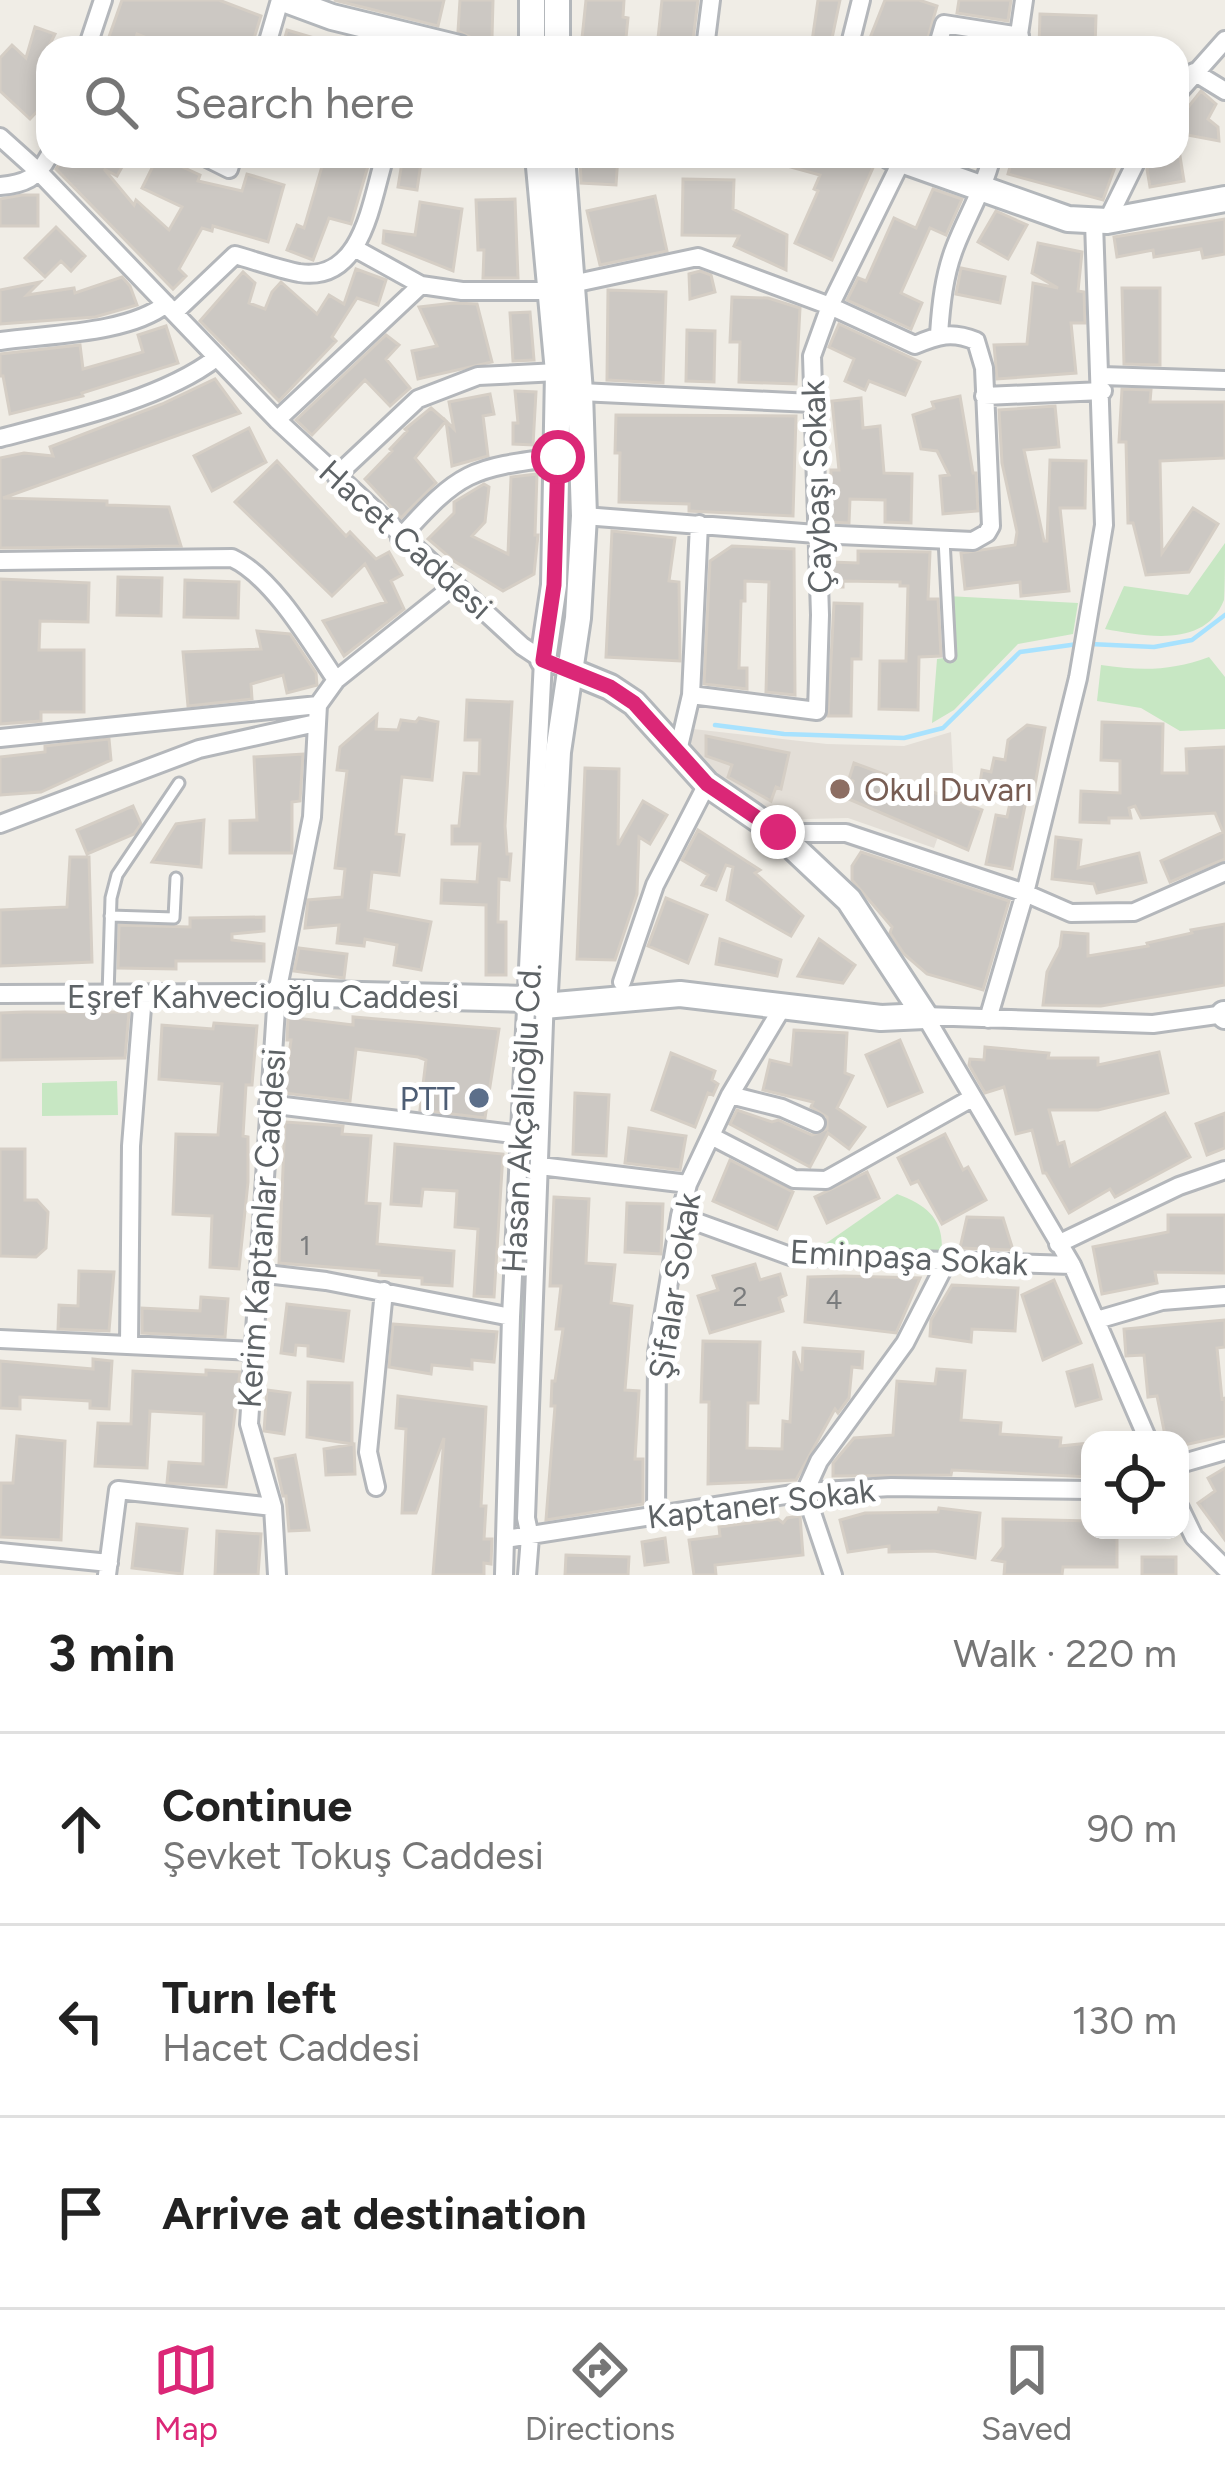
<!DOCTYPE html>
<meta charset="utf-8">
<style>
body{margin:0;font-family:Figtree,sans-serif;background:#f6f6f6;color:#222}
.controls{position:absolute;right:36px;bottom:36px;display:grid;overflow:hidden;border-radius:24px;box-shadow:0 6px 18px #0003}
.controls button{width:108px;height:108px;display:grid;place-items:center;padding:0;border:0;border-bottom:3px solid #e0e0e0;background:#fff;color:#222;font:60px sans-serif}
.stop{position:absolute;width:36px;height:36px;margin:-27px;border:9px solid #db2777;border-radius:50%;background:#fff}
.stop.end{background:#db2777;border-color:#fff;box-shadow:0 3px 12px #0008}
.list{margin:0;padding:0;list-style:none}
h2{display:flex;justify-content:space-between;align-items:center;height:156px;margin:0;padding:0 48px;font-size:51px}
h2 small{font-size:39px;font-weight:400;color:#767676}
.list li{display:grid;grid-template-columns:78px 1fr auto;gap:36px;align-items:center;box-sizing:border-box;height:192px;padding:0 48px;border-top:3px solid #e0e0e0}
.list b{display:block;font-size:45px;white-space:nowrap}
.list p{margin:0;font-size:39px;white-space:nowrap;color:#767676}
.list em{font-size:39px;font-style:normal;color:#767676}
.icon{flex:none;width:66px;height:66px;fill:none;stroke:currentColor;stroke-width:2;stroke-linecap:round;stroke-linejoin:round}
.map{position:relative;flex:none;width:1225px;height:1575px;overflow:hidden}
.search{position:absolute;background:#fff;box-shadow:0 6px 18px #0003;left:36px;right:36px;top:36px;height:132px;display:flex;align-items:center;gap:30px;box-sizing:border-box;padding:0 42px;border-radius:36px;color:#767676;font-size:45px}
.sheet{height:732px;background:#fff}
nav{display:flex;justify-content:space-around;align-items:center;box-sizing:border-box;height:168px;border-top:3px solid #e0e0e0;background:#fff;font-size:33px;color:#767676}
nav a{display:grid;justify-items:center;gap:6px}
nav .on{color:#db2777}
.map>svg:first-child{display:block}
.education{fill:#e3ded7}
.green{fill:#c7e7c3}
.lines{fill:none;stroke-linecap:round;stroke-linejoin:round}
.stream{stroke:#a8e2fe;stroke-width:4.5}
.building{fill:#ccc8c3;stroke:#d5cec5;stroke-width:3}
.lane-casing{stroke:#b4b7bb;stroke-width:15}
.street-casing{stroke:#b4b7bb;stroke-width:22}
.secondary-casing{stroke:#b3b7bb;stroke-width:30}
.lane{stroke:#fff;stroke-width:9}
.street{stroke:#fff;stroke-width:16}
.secondary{stroke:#fff;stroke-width:24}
.route{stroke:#db2777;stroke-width:15}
.education-dot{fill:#8d6e63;stroke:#fff;stroke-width:4.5}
.service-dot{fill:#5c6f8a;stroke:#fff;stroke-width:4.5}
.labels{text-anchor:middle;stroke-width:10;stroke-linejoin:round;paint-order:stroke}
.number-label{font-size:27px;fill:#7a7c7d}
.street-label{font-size:33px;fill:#5e6366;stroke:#fff}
.education-label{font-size:33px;fill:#785e54;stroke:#fff;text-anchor:start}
.service-label{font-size:33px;fill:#4e5e75;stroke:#fff;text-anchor:end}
</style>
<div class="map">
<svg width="1225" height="1575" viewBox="0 0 1225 1575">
<rect width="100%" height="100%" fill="#f0ede6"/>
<path class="education" d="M693 729 827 744 904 746 951 732 954 791 934 848 848 818 769 820 686 752Z"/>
<path class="green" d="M1225 543C1225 559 1225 585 1224 600 1205 649 1144 636 1105 629L1124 586 1188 595Z
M947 596 1078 603 1073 634 1018 644 954 710 932 723 937 659 944 658Z
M1209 657 1225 677V729L1180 731 1141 708 1097 701 1101 665C1141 671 1171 671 1209 657Z
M536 1033 519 1513 511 1514 530 1034Z
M117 1081 118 1115 42 1116V1083Z
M897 1194C929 1206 946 1221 941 1257L815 1251Z"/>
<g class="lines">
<path class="stream" d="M1090 644 1154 647 1192 640 1225 615
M715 725 784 734 904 738 943 728 1020 652 1078 644"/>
</g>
<path class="building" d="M122 0H219L261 16 251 48H158L160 43 137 34 133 48H105Z
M334 0H444L438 26Z
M460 0H493L492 38H472L458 31Z
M586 0H624L623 17 628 18 625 48H581Z
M662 0H698L692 48H657Z
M818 0H840L830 48H811Z
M885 0H919L937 6 925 48H866Z
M959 0H1011L1008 21 957 13Z
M1040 14 1096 16 1095 48H1039Z
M35 27 55 34 48 48V100L30 119 0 91V58L12 45 26 58Z
M287 30 338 45 337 48H282Z
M1201 91 1216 104 1208 119 1218 127 1219 141 1177 133V121Z
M65 156H128L117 176 104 169 134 205 136 200 169 230 182 207 142 188 158 156 200 175 198 181 242 191 247 174 284 185 268 242 213 226 212 231 202 228 179 269 186 276 173 289 56 169Z
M325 156H371L351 224 329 218 313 260 287 250 297 225 304 228Z
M403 156H422L417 190 398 187Z
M580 156H618L616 185 581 183Z
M766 156 874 159 875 163 832 260 795 243 818 191 814 189 820 175 765 160Z
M1013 156H1119L1103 200 1008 174Z
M1180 156 1184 181 1150 187 1147 169 1151 157Z
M683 179 734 180 733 209 787 235 786 270 734 246 739 236 682 235Z
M933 189 962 199 946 235 930 228 901 293 922 303 911 329 847 300 858 278 866 281 894 218 916 228Z
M22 195H38V226H0V199Z
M655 196 667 251 600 265 587 211Z
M515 199 518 278H483L484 250H478L476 200Z
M420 202 462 209 453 271 383 243 384 231 415 235Z
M996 211 1027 225 1008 259 978 242Z
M1225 219V254L1203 258 1201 249 1154 257 1153 250 1117 257 1114 237Z
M56 227 85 256 71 271 61 261 45 277 25 258Z
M1038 243 1082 252 1078 291 1084 292 1085 323H1071L1076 373 997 379 994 345 1027 344 1033 283 1058 288 1032 273Z
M961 268 1005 277 1000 303 956 294Z
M356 269 386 280 378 305 357 298 332 337 336 341 279 401 200 321 243 272 255 283 249 303 265 309 272 292 281 282 317 314 329 295 344 304Z
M700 271 711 275 715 292 690 299 689 274Z
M122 277 130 286 137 305 95 317 0 324V290L40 282 27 295 74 288 75 293Z
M1122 288H1160V365L1124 364Z
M608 290 666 292 663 383 607 380Z
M732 297 768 298 800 308 796 384 739 382 740 342H730Z
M454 303 477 304 492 362 418 379 412 351 437 346 419 307Z
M530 312 534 360 513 361 510 313Z
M839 324 920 362 905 395 869 381 865 390 845 381 854 359 829 347Z
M166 326 178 363 82 393 83 396 10 414 3 376H0V354L80 345 83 369 143 352 138 335Z
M687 330 715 331 714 382 686 381Z
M386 335 399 345 386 359 410 388 390 406 365 380 312 435 296 420Z
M215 379 240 413 3 498 107 501V505L169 507 181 546 0 548V458L24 453 53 456 50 447 162 404Z
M1122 389 1151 390 1150 402H1225V458L1160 461 1162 553 1193 508 1218 524 1189 572 1146 575 1133 523H1128L1126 442H1119Z
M515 391 536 392 533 445 513 444V423H518Z
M490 394 494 414 483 416 488 456 452 466 446 421 454 429 449 402Z
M960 396 973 473H976L978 511 943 514 940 476 949 475 937 451 921 449 913 415 934 408 932 402Z
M861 398 863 428 880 426 884 473 912 474 911 523 885 522V500L850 499 849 523 830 522 831 470H839L832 401Z
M1055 406 1059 447 1024 450 1044 541H1047L1050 460 1086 461 1085 508H1060L1069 591 1021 596 1020 582 965 589 961 553 1015 545 1017 532 1002 463 999 410Z
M431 408 446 421 415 458 436 483 401 518 365 479 392 451 390 449 407 431 405 429Z
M616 415 796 416 793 516 689 511V504L619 502 620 453H615Z
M249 428 266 462 212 491 194 456Z
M277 461 346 536 350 532 376 559 389 552 402 575 391 581 404 609 344 656 323 621 386 602 365 564 332 596 235 502Z
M537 474 535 535H538L534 574 503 591 454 561 428 539 454 513V502L484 484 489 487 485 522 472 536 508 554 511 477Z
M612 531 675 538 669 581 679 582 680 661 606 657Z
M732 546 794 549 795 695 766 692 769 582 745 581V601H741L739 668H747V689L704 684 710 561Z
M858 551 930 552 928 599H938L941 656 919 657 918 710 879 709 880 661H906L908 586H900V582L843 581V587H832L831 562 858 563Z
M118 577 162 578 161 616 117 615Z
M0 579 89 583 88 622 40 621 39 650H84V712H41V721L0 724Z
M185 580 239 582 238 618 184 617Z
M834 603 862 604 861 659H852L851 716H828Z
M257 631 290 634 316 673 317 685 287 693 283 675 251 684 252 699 188 706 183 652 261 649Z
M467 700 512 702 505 826 507 854H511L509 880 499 879 498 922H506V975H486V905L441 903 442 880 477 882 480 844H452V826H459L464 773 479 774 480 740H465Z
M377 715 376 729 398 730 401 720 416 722 419 718 438 722 432 780 402 777 396 834 404 835 399 875 372 872 368 910 431 922 421 970 394 965 397 945 365 939 364 946 337 943 339 925 305 928 308 900 342 897 345 869 335 868 347 771 337 770 340 747Z
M1102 722 1163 724 1162 773H1187L1186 749 1225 747V859L1170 882 1161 861 1223 832 1215 813 1141 818 1135 806 1129 808 1131 818H1109V823L1080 822 1081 791 1120 793V761L1101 760Z
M1027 725 1045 728 1032 802 1026 801 1012 869 986 864 996 815 1007 817 1013 789 980 783 982 770 991 772 994 758 1005 760 1008 740Z
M706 736 789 753 781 789 776 787 771 801 728 777 732 765 706 756Z
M109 739 111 760 41 792 0 795V757L45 752V746Z
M303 754 300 801 292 802V853H230V821L257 820 254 757Z
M854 763 982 810 968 850 846 798 853 781 849 779Z
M585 768 619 769 618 845 643 801 667 815 650 844 639 837 637 894 615 960 577 959Z
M133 806 141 824 134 834 87 854 77 830Z
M204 820 201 867 152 862 176 824Z
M698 830 760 870 755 873 803 916 791 936 727 900 733 867 726 865 716 890 702 885 708 875 682 860Z
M1056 837 1081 840 1078 868 1139 853 1146 882 1097 893 1094 884 1052 879Z
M861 852 1009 901 983 990 927 974 904 954 890 933 892 927 852 880V866Z
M70 857H89L92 962 0 966V910L67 907Z
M666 898 707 915 688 963 648 946Z
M264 917V931L232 934V940L264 944V961H176V969L118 968 119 925 190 927V918Z
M1225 924V985L1101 1006 1043 1005 1047 972 1060 947 1062 932 1088 934V956L1148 946 1147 943 1192 933 1191 930Z
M720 939 781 960 777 976 716 964Z
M819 939 855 965 843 983 798 976Z
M299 948 347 954 344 978 294 971Z
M25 1012H129L125 1058 0 1060V1013Z
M288 1017 353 1025V1017L499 1029 485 1118 420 1110 426 1060 418 1057 356 1049 350 1101 284 1093 291 1040H287Z
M214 1023 257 1026 252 1085H246L243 1136 248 1137V1182L239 1269 210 1267 212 1216 173 1214 176 1134 218 1135 222 1084 159 1079 162 1025 213 1029Z
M794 1030 847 1033 845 1073 853 1076 837 1108 865 1127 849 1149 828 1133 810 1167 730 1124 737 1110 772 1122 778 1120 812 1135 827 1129V1117L811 1107 813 1102 763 1090 770 1060 791 1065Z
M900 1040 922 1092 888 1106 866 1055Z
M985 1047 1049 1053 1048 1058H1098V1065L1159 1052 1168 1093 1098 1110H1049L1058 1144 1064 1142 1070 1166 1165 1113 1190 1157 1115 1197 1110 1189 1069 1213 1046 1173H1043L1032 1130 1016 1134 1004 1087 985 1093 969 1065 970 1059 984 1060Z
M671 1053 715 1071 712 1080 718 1084 713 1095 708 1093 695 1127 652 1110Z
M575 1093 609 1095 606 1156 573 1154Z
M1225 1113V1148L1207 1155 1196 1124Z
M285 1122 343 1126 342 1134 371 1136 366 1203 380 1204 377 1244 454 1251 452 1286 422 1284V1278L379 1275V1271L279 1263Z
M629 1128 686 1136 680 1170 625 1163Z
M945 1134 963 1170 968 1167 986 1200 942 1224 918 1181 911 1184 898 1158Z
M395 1144 503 1154 494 1297 474 1296 478 1229 455 1227 457 1191 423 1189 421 1206 391 1204Z
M0 1149H25V1200H37L48 1212 46 1248 36 1257 0 1256Z
M730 1160 793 1192 777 1229 713 1201Z
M867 1172 879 1198 827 1223 815 1197Z
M554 1197 589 1199 586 1263 615 1265 611 1303 632 1306 625 1390 639 1391 635 1459H643V1504L546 1520 555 1406H551L552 1381H555L563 1329H556L561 1286H550Z
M627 1203 663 1204 661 1254 625 1252Z
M1168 1215H1225V1273L1155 1272 1157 1283 1102 1294 1093 1247 1168 1232Z
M967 1217 1003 1218 1013 1250 960 1248Z
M755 1264 760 1280 780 1274 786 1295 779 1298 783 1311 710 1333 698 1296 718 1290 713 1276Z
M79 1271 114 1272 109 1331 58 1329 59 1305 78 1306Z
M808 1277 844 1276 920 1278 896 1333 805 1322Z
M1054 1280 1081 1343 1043 1360 1022 1295Z
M952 1285 1018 1288 1015 1331 972 1329 971 1342 930 1336 931 1320Z
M201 1297 228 1299 225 1337 142 1333V1308L200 1311Z
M287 1304 349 1311 343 1361 308 1356V1346L296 1345 295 1355 281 1353Z
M1225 1320V1347L1217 1348 1222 1399 1225 1398V1436L1180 1446V1440H1166L1157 1396 1148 1397 1144 1355 1126 1356 1124 1329Z
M393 1324 497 1332 494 1362 472 1360V1369L432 1365 431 1374 389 1367Z
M703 1341 760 1342 758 1403H748L747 1448 782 1449 783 1421 790 1422 794 1351 802 1371 803 1348 863 1352 862 1368 852 1367 849 1398 838 1413 835 1409 796 1480 708 1484 709 1402H701Z
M93 1359 112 1361 109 1409 90 1408V1401L20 1397V1409L0 1408V1361L93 1369Z
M1092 1365 1101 1399 1076 1406 1067 1372Z
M937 1369 965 1371 961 1420 1001 1423 1000 1434 1061 1438 1060 1446 1090 1443V1477L952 1470 951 1475 833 1476V1463L854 1438 893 1435 897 1381 935 1384Z
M206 1370 240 1372 226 1487 167 1483 169 1462 203 1464 204 1414 150 1411 147 1468 95 1466 98 1423 131 1424 133 1371 206 1375Z
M308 1382 352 1383V1444L307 1437Z
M267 1390 290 1393 284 1434 264 1431Z
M398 1396 486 1407 481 1506H486L484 1539H492L491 1564 484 1563V1575H433L444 1438 416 1513H402L406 1429 396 1428Z
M17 1436 65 1441 61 1540 0 1537 1 1483H13Z
M354 1444 355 1474 326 1475 324 1449Z
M295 1455 309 1530 289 1531 286 1496H283L275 1459Z
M1225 1468V1540L1198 1503 1215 1491 1208 1478Z
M939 1508 980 1513 975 1558 934 1551 889 1552V1546L848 1552 840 1520 865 1513 938 1512Z
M800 1516 803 1555 715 1565 716 1575H694L689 1540 720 1536 719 1527 778 1519 783 1523 787 1518Z
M1003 1519 1090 1521V1530H1117V1567H1063L1062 1575H1004L1005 1562 993 1560 1003 1547Z
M137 1524 187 1529 182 1574 132 1568Z
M217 1531 261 1534 258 1575H215Z
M665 1538 668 1562 645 1565 642 1542Z
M566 1555 629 1557 628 1575H565Z
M1142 1557H1176V1575H1142Z"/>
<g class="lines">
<defs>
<path id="lane" d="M944 539 950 656
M110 916 174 918 176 878
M108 995 111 898 117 875 179 783"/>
<path id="street" d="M87 48 103 0
M266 48 280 0
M705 48 711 0
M849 48 861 0
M937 48 944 24 1020 36
M1017 48 1024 0
M1194 72 1225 91
M1177 94 1225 40
M0 137 39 172 277 420 522 646 543 660 571 671
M203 156 229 169 233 156
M0 186C25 184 37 178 49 156
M1107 221 1139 156
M356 249 421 285
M572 284 698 257 830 306 915 345C938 335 952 331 976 341L984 368 991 526 987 533 973 541 816 534 584 516
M175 312 235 255C256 261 278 269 299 273 363 283 371 201 385 156
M939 334C941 305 944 275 955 247 967 216 984 189 992 156
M0 341C48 334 128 334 166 304
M1102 376 1225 380
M580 392 812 403
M984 396 1103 391
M277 420 421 285 462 291H548
M0 438C65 421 163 399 216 358
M336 476 418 399 478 376 558 372
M400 538C460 471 470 468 558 457
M0 561 232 558C273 577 311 643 336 680
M691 695 817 711 820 615 812 356 830 306 904 156
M0 738 318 705
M678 751 691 695 699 524
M0 824 199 749 316 723
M778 833H846L1025 893 1071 913 1134 912 1225 872
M622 982 655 885 707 784
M0 994 277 993
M925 1016 1072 1265 1148 1440
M925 1016 1153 1024 1225 1014
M988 1019 1025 893 1078 678 1104 525 1094 222
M730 1095 782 1108 816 1123
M268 1104 521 1135
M711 1136 794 1179 826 1180 972 1098
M540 1166 688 1184
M680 1216 790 1256 1072 1265
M1058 1244 1179 1186 1225 1170
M258 1273 326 1281 511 1317
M1097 1320 1162 1301 1225 1296
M0 1339 254 1351
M129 1344 131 1146 143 995
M1180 1464 1225 1451
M376 1487 368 1452 384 1291
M1180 1508 1194 1537 1225 1568
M656 1515 657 1353 680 1216 688 1184 730 1095 782 1008
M505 1539 805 1492 891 1487 1090 1490
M0 1552 109 1563
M107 1575 118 1490 273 1507
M277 1575 273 1507 249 1424 277 993 312 817 318 705 336 680 456 584
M504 1575 511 1317 543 660
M527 1575 530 1537 526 1518 545 995
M833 1575 805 1492 819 1461 905 1343 946 1263"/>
<path id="secondary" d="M286 0 332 17 459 48
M557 0V48
M532 48V0
M538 156 558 372 554 585 543 660
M890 156 1068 219 1107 221 1225 199
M571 671 610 687 634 703 707 784 778 833 849 900 925 1016
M545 992 558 752 578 618 584 516 580 392 562 156
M277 993 526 999 544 1006 680 994 881 1018 925 1016
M1224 1014 1225 1016"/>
</defs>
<use href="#lane" class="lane-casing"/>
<use href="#street" class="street-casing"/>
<use href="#secondary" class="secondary-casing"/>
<use href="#lane" class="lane"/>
<use href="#street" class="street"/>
<use href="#secondary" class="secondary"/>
</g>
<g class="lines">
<path class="route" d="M558 457 554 585 543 660 610 687 634 703 707 784 778 832"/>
</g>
<circle class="education-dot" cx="840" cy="789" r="12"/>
<circle class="service-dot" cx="479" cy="1098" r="12"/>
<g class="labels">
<g class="number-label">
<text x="305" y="1255">1</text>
<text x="740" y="1306">2</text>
<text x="834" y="1309">4</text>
</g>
<g class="street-label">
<text transform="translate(816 487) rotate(-92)" y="12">Çaybaşı Sokak</text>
<text transform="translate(406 539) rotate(42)" y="12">Hacet Caddesi</text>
<text x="263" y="1008">Eşref Kahvecioğlu Caddesi</text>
<text transform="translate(521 1118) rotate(-87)" y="12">Hasan Akçalıoğlu Cd.</text>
<text transform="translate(261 1228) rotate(-86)" y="12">Kerim Kaptanlar Caddesi</text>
<text transform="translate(909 1257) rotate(3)" y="12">Eminpaşa Sokak</text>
<text transform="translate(674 1286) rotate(-81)" y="12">Şifalar Sokak</text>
<text transform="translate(761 1503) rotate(-7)" y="12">Kaptaner Sokak</text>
</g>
<g class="education-label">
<text x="864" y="801">Okul Duvarı</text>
</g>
<g class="service-label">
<text x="455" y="1110">PTT</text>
</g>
</g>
</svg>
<div class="controls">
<button><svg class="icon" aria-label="locate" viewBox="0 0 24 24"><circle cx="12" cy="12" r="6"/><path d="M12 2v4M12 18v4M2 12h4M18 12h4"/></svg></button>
</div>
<div class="stop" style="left:558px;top:457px"></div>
<div class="stop end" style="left:778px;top:832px"></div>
<div class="search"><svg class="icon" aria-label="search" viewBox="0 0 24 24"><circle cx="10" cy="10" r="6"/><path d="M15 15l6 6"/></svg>Search here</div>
</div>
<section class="sheet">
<h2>3 min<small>Walk · 220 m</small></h2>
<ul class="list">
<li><svg class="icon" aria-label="ahead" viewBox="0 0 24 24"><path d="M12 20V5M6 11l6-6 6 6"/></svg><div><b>Continue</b><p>Şevket Tokuş Caddesi</p></div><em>90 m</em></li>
<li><svg class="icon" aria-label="left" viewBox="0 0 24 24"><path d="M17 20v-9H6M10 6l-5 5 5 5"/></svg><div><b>Turn left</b><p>Hacet Caddesi</p></div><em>130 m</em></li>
<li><svg class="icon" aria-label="arrive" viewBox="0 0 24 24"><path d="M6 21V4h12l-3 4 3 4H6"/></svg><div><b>Arrive at destination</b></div></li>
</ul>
</section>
<nav>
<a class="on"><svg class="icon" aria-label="map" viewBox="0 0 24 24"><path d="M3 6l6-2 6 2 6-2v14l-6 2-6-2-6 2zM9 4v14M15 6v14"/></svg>Map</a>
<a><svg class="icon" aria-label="directions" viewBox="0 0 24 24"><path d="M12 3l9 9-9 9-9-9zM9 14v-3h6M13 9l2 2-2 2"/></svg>Directions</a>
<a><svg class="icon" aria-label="saved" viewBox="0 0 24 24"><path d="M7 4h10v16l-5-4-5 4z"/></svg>Saved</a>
</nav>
